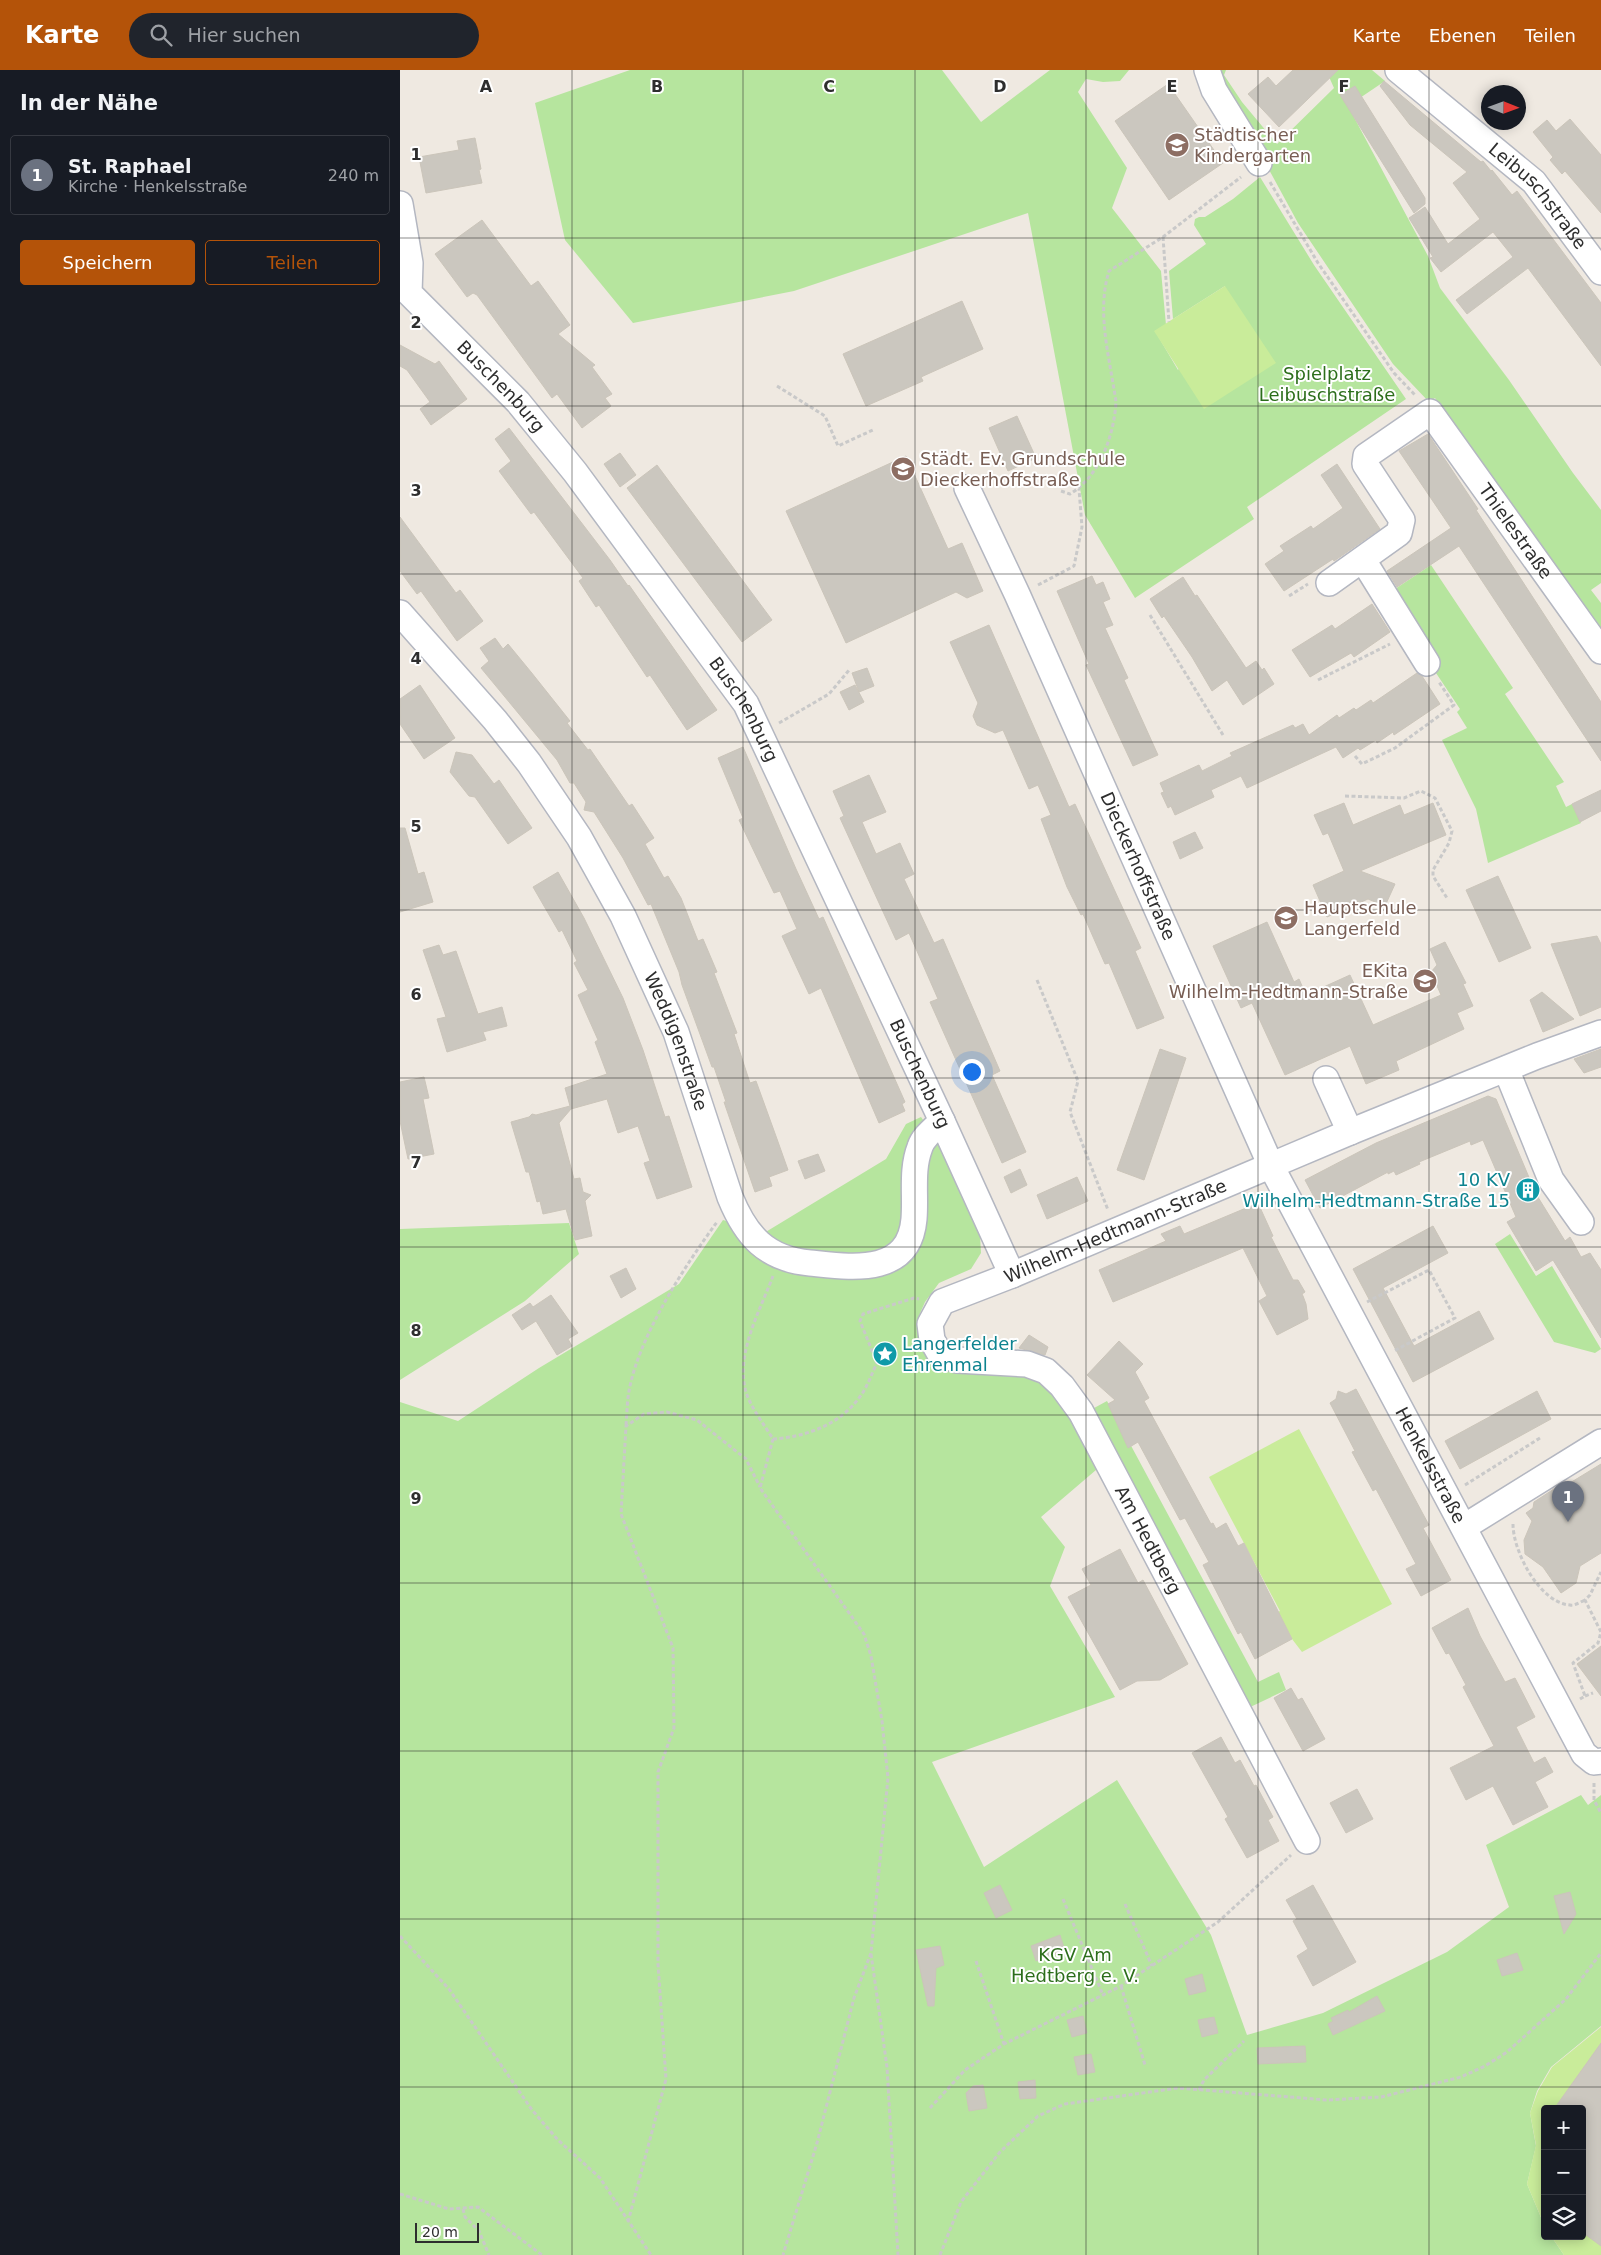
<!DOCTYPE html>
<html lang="de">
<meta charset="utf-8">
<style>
body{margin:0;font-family:"DejaVu Sans",sans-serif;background:#20242c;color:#f1f3f6}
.controls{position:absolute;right:15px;bottom:15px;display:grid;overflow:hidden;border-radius:5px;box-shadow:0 2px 12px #0003}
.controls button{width:45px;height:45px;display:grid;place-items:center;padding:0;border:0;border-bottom:1px solid #363941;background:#171b24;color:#f1f3f6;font:25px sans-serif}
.compass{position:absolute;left:1081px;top:15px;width:45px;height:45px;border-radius:50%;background:#171b24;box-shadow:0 2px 12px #0003;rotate:91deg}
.scale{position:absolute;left:15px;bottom:12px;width:64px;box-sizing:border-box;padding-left:5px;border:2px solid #2e2e2e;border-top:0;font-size:14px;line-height:18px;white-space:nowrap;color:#2e2e2e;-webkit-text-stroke:4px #fff;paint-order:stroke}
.you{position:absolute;left:571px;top:1001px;width:18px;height:18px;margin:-12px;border:4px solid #fff;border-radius:50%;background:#1a73e8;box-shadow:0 0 0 8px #1a73e833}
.badge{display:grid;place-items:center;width:32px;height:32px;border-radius:50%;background:#b45309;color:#fff;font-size:16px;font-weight:700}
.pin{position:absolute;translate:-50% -41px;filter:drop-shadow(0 1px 2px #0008)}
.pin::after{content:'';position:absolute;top:26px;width:18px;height:15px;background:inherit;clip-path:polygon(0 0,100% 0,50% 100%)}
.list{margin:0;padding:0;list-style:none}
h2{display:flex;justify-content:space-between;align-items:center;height:65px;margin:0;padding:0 20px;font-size:21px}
h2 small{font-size:16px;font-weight:400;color:#9ea1a6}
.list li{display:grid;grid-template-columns:32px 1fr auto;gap:15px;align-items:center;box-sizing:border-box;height:80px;margin:0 10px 10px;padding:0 10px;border:1px solid #363941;border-radius:5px}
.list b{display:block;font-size:19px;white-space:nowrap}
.list p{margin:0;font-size:16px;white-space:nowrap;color:#9ea1a6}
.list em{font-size:16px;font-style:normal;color:#9ea1a6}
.actions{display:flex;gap:10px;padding:15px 20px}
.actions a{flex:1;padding:11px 0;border:1px solid #b45309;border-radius:5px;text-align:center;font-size:18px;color:#b45309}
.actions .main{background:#b45309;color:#fff}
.icon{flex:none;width:28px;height:28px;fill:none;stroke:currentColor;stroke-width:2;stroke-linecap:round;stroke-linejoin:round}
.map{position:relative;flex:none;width:1201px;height:2185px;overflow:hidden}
header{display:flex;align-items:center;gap:30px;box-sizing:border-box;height:70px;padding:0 25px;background:#b45309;color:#fff}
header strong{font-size:24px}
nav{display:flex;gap:28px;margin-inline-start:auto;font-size:18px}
.search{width:350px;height:45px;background:#20242c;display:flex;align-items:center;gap:12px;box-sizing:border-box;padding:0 18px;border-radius:28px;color:#9ea1a6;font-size:19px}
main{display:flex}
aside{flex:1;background:#171b24}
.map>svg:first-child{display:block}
.green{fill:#b6e59e}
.pitch{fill:#c9ec9a}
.building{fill:#cbc7bf;stroke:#cbc5ba}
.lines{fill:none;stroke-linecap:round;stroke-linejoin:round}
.minor-casing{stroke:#b4b7c1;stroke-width:28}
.path{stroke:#c9c9c9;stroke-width:3;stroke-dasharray:4 2.5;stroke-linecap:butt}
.minor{stroke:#fff;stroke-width:25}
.grid{fill:none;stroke:#2e2e2e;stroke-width:1;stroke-opacity:0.55}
.labels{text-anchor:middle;stroke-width:4;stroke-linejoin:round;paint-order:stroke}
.education-label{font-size:18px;fill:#785e54;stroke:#fff;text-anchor:start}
.street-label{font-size:18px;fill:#2e2e2e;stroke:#fff}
.park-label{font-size:18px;fill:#2c6e1b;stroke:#fff}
.culture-label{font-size:18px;fill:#0d838f;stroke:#fff;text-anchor:end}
.grid-label{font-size:16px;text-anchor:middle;font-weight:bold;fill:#2e2e2e;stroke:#fff;stroke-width:4;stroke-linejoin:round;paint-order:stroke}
</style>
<header>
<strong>Karte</strong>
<div class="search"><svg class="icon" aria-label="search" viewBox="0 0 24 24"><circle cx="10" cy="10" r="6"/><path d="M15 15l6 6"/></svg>Hier suchen</div>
<nav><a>Karte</a><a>Ebenen</a><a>Teilen</a></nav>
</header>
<main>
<aside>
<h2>In der Nähe<small></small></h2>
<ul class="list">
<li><span class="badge" style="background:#6b7280">1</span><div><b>St. Raphael</b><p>Kirche · Henkelsstraße</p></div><em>240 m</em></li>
</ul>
<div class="actions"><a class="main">Speichern</a><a>Teilen</a></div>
</aside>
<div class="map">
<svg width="1201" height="2185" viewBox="0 0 1201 2185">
<rect width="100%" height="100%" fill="#efe9e1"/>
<path class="green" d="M230 0H542L581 52 650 0H729L720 11 703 12 686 9 678 22 727 98 712 138 761 201 766 255 755 261 778 300 825 216 773 249 769 201 806 174 794 155 795 149 799 147H805L833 129 860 107 914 195 1006 329 847 437 854 449 735 528 685 445 628 143 394 221 233 253 165 170 135 33Z
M812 0H826L824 5 842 32 877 74 934 18 926 0H972L985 11 948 36 1028 186 1040 218 1109 310 1173 403 1201 440V513L1191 520 1201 533V564L1116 449 1035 328 1029 332 993 294 898 153 848 61Z
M1031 495 1113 618 1105 624 1164 712 1156 716 1166 737 1172 734 1181 753 1088 793 1076 739 1042 670 1067 658 1057 642 1060 639 1030 594 992 521Z
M521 1047 541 1075 580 1165 581 1183 571 1199 539 1213 525 1232 518 1248 519 1267 533 1285 624 1301 643 1309 672 1350 707 1331 858 1612 879 1602 886 1620 846 1639 713 1394 696 1400 641 1447 665 1477 650 1516 715 1627 532 1692 584 1797 717 1710 811 1865 847 1965 923 1943 1047 1882 1109 1837 1086 1775 1181 1725 1188 1735 1201 1725V1956L1151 1997 1137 2021 1130 2043 1136 2076 1127 2114 1145 2157V2166H1151L1164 2185H0V1332L58 1351 139 1298 279 1214 323 1150 364 1163 486 1089 506 1054Z
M169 1153 179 1184 125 1231 0 1310V1159Z
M1110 1164 1136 1206 1152 1196 1201 1279 1195 1283 1154 1272 1095 1174Z"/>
<path class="pitch" d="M825 216 876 293 804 339 754 261Z
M899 1359 992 1534 902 1582 892 1569 878 1542 880 1541 809 1407Z
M1201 1957V2185H1164L1151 2166H1182V2039H1145V2157L1127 2114 1136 2075 1130 2043 1138 2021 1152 1997Z"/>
<path class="building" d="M893 0H938L879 57 848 24 868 7 876 16Z
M984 11 1081 92 1083 91 1091 101 1092 100 1112 125 1117 121 1201 233V296L1128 198 1067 244 1056 230 1113 187 1093 162 1041 202 1030 188 1033 187 1009 148 1025 137 1048 174 1080 149 1053 113 1067 102 1010 55 980 16Z
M768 14 823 93 769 130 715 51Z
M955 16 1025 128V134L1014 143 940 25Z
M1170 49 1201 85V143L1165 101 1162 104 1150 90 1153 87 1133 62 1147 50 1156 61Z
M75 68 81 99 79 100 82 113 26 123 19 87 59 80 57 71Z
M82 150 131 216 138 211 170 255 158 264 195 295 192 297 212 324 205 328 211 336 182 358 157 324 152 328 77 225 73 223 67 227 35 184Z
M562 231 583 279 521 307 523 311 466 336 443 284Z
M0 275 35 294 39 291 67 329 31 355 20 339 30 332 7 300 0 296Z
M617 346 636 388 608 401 589 358Z
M109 358 210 490 228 516 229 515 317 640 287 660 250 605 247 607 199 535 196 537 179 511 183 508 134 442 131 444 99 401 111 391 95 369Z
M1028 364 1078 439 1076 440 1201 632V691L1059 476 997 517 987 501 1051 458 999 381Z
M220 383 236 405 220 417 204 394Z
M506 386 548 479 562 473 583 521 567 528 556 522 446 573 386 441Z
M937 394 980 459 934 491 933 489 884 521 865 494 884 481 880 476 911 456 913 459 943 438 921 405Z
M257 395 372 550 342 572 227 418Z
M0 447 56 523 60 520 83 551 57 571 21 521 17 524 0 501Z
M692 506 696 515 703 512 710 529 703 532 713 555 705 558 728 608 724 610 758 685 733 696 686 595 689 594 657 521Z
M783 507 795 526 797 525 846 598 856 591 862 600 864 598 874 614 843 635 827 610 812 621 792 587 764 546 762 548 750 529Z
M972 534 990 562 954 587 951 583 910 607 892 580 932 555 935 559Z
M589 555 669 737 675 734 741 878 735 881 764 948 737 959 709 893 705 894 683 844 681 845 667 817 641 749 651 745 638 715 629 719 603 660 595 663 577 655 573 646 578 633 550 572Z
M95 568 103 579 108 574 131 602 170 651 167 653 188 680 190 679 229 736 232 734 254 768 245 774 264 808 268 806 281 828 298 871 303 869 317 902 314 903 337 963 334 964 350 1013 356 1011 377 1069 388 1100 369 1107 372 1116 355 1122 324 1032H326L314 997H312L282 915 279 902 251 834 248 835 223 788 194 742 184 740 186 732 174 713H170L157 690 81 598 89 591 80 578Z
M467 598 474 616 459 622 452 603Z
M1017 603 1022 606 1040 634 994 665 993 662 977 673 976 670 960 680 958 678 943 688 936 677 847 718 841 706 811 720 814 727 775 745 771 736 768 738 761 723 764 722 760 713 799 695 802 701 832 686 830 683 893 655 895 658 903 654 909 665 937 645 939 648 954 638 956 640 971 630 973 633Z
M20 615 55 668 24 689 0 654V629Z
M455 615 464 632 449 640 440 622Z
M343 677 396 799 419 849 423 847 505 1032 502 1034 505 1041 479 1053 421 918 409 924 382 866 397 859 380 821 374 823 339 750 343 748 318 688Z
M56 682 72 685 94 714 99 710 132 758 108 774 75 727 69 726 50 702Z
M469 705 486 742 462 752 476 784 500 773 514 804 504 809 534 873 543 869 600 1001 592 1005 626 1082 602 1093 530 932 538 929 509 863 496 870 440 748 444 746 433 721Z
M1201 720V741L1180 752 1172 734Z
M944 733 953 755 1000 735 1004 745 1033 733 1046 765 960 801 995 814 985 836 968 829 927 847 913 815 944 801 928 763 923 765 914 745Z
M0 758H5L18 804 24 802 33 832 0 842Z
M795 762 803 778 780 789 773 772Z
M158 802 184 848 223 928 243 980 265 1047 269 1046 292 1117 257 1129 244 1093 250 1091 238 1056 218 1063 207 1029 171 1039 159 1053 174 1109 180 1108 183 1122 191 1125 185 1131 192 1166 175 1170 166 1139 143 1144 140 1131 137 1132 129 1102H126L111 1052 129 1047 132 1044 136 1045 170 1036 165 1018 207 1004 195 972 198 970 178 925 188 920 174 893 177 891 162 860 159 862 133 817Z
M1098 806 1131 878 1099 892 1066 820Z
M867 852 894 912 899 909 906 925 950 905 973 955 1041 925 1031 902 1037 895 1030 879 1045 872 1066 913 1063 914 1073 936 1057 943 1064 959 996 991 999 1000 966 1014 950 976 885 1005 852 933 841 938 813 876Z
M1197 866 1201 874V937L1180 946 1151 874Z
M39 875 43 885 56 881 78 944 102 937 107 956 83 962 86 970 47 982 37 949 46 947 23 880Z
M1142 922 1174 949 1143 962 1130 930Z
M760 979 786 988 744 1110 717 1100Z
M1201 979V997L1184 1003 1174 989Z
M24 1007 29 1028 23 1029 34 1084 8 1089 0 1051V1012Z
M1088 1026 1096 1029 1136 1124 1165 1171 1170 1167 1181 1187 1190 1183 1201 1200V1268L1153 1190 1136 1201 1107 1152 1116 1147 1083 1070 1071 1075 1070 1071 1019 1092 1020 1094 996 1105 994 1101 988 1104V1102L920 1138 905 1110 976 1073Z
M418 1084 425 1101 405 1109 398 1091Z
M620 1099 627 1115 611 1123 604 1107Z
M677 1107 688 1131 647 1149 637 1125Z
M858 1133 873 1166 871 1167 893 1210H898L905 1222 902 1224 903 1226 906 1234 908 1249 877 1265 859 1231 867 1226 843 1178 713 1232 699 1200 766 1171 761 1164 780 1156 784 1164Z
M1033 1156 1048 1183 983 1218 1014 1276 1079 1241 1094 1269 1013 1312 953 1199Z
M226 1198 236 1219 221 1228 210 1206Z
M151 1225 178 1263 168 1269 172 1276 157 1285 136 1251 122 1260 112 1245 130 1233 133 1237Z
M629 1265 648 1277 645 1285 619 1278Z
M719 1271 743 1294 735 1302 749 1328 744 1331 811 1454 813 1453 816 1459 826 1453 838 1476 844 1473 892 1569 855 1589 841 1562 838 1564 803 1495 809 1492 785 1448 780 1450 738 1372 728 1378 708 1334 715 1330 687 1305Z
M956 1319 1023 1444 1029 1455 1023 1458 1051 1510 1021 1526 1006 1499 1016 1494 976 1419 973 1421 952 1382 955 1381 930 1333 936 1329 938 1321 946 1324Z
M1137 1321 1151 1349 1060 1399 1045 1371Z
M1201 1394V1483L1180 1496 1176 1513 1161 1523 1143 1497 1125 1484 1124 1470 1132 1451 1126 1443 1133 1438 1134 1432 1160 1415 1165 1416Z
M720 1479 738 1513 743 1510 788 1594 760 1610 737 1611 720 1620 668 1527 691 1515 682 1499Z
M1068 1538 1080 1566 1105 1612 1115 1608 1135 1647 1116 1657 1134 1693 1145 1687 1153 1702 1135 1712 1148 1737 1113 1755 1093 1716 1066 1730 1050 1698 1094 1676 1063 1617 1066 1615 1049 1583 1046 1584 1032 1558Z
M1201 1576V1626L1177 1594Z
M891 1618 898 1630 902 1628 925 1669 903 1681 874 1628Z
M821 1667 835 1693 840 1690 854 1716 856 1715 873 1747 868 1750 879 1771 847 1788 825 1749 828 1747 792 1683Z
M957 1719 973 1749 946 1763 930 1733Z
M600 1815 612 1840 596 1848 584 1823Z
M913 1815 956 1892 913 1916 897 1886 908 1879 893 1851 897 1849 886 1830Z
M1170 1822 1176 1844 1164 1864 1154 1826Z
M660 1865 665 1881 636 1891 631 1876Z
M540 1876 544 1895 536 1898 534 1936H528L516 1880Z
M1117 1883 1123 1900 1102 1906 1097 1890Z
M802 1904 806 1921 789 1925 785 1909Z
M977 1926 985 1941 933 1965 928 1954 933 1951 931 1948 948 1940 949 1942Z
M683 1946 687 1963 672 1967 667 1950Z
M814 1947 818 1963 802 1967 798 1950Z
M1201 1973V2176L1182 2162V2039H1154Z
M905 1976 906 1992 858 1994 857 1978Z
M691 1984 695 2002 678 2005 674 1987Z
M635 2010 636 2028 620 2029 618 2012Z
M583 2015 587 2038 569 2041 566 2023 573 2016Z"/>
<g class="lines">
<defs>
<g id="minor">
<path d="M807 0 814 20 859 93"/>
<path id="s1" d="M998 0 1134 112 1201 202"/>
<path id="s2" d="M0 134 10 193 9 223 118 332 175 402 346 634 542 1051 612 1205"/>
<path id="s3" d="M567 418 617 524 871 1096 1184 1684 1194 1692 1201 1691"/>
<path d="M963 490 1027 593"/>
<path id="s4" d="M929 513 999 463 1002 450 965 394 966 386 1030 342 1201 581"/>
<path id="s5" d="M0 543 95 650 129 693 179 767 223 846 276 962 330 1127C346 1166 366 1189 410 1193 450 1197 509 1207 514 1149 516 1125 511 1100 520 1077 523 1067 535 1058 542 1051"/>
<path d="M1106 999 1151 1110 1181 1152"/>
<path d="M926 1009 950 1062"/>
<path d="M1064 1457 1201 1372"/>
<path id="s6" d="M907 1771 681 1342 662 1316 646 1301 627 1294 557 1290 540 1284 532 1270 530 1254 542 1232 612 1205 950 1062 1137 986 1201 963"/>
</g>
</defs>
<use href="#minor" class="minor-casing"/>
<path class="path" d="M870 112 918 193 994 303 1015 325
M763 167 769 252
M377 316 425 346 438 376 475 359
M661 421 670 424C700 406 714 365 716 332 710 289 696 243 709 201L763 167 841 107
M638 515 674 496 682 457 679 419
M889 526 908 514
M750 545 823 665
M918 610 990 574
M379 653 429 624 450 599
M955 686 962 694 995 678 1054 635 1039 612
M945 726 1004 728 1021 721 1035 728 1052 761 1049 773 1033 800V806L1047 828
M637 910 678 1011 670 1042 708 1140
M373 1206C360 1241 335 1284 346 1322 350 1336 365 1356 373 1369L360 1418 464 1564 471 1586 482 1651 488 1708 471 1883 454 1928 417 2073 383 2185
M967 1232 1029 1200 1055 1248 994 1281
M226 1355C227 1344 227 1332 229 1321 239 1266 284 1197 317 1152
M373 1369C405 1367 439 1355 459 1328 467 1318 471 1305 477 1293L460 1251 463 1244 514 1228 519 1229
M1065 1415 1140 1368
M1113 1454C1113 1482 1140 1533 1170 1535 1175 1536 1180 1532 1185 1530
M1185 1626 1193 1623
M1180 1629 1185 1626 1173 1593 1198 1573 1201 1562 1185 1530 1190 1525 1201 1502
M1194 1713V1730L1201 1743
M663 1829 703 1925
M725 1834 752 1896
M0 1866 49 1919 132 2040 158 2070 200 2108 251 2185
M471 1884 487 1997 498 2185
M576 1891 604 1974
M721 1916 745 1995
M799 2020 804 2010 844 1971
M530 2038 565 2000 604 1974 721 1916 818 1852 891 1785
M0 2124 49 2139 78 2137 142 2185
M63 2139 65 2147 79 2161 89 2185
M228 2152 266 2009 258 1894V1702L274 1658 273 1578 221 1444 226 1356 244 1344 267 1342 297 1350 346 1389 360 1417
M540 2185 561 2132 600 2082 638 2046 665 2034 778 2018 927 2030 981 2027 1061 2007 1085 1996 1107 1982 1166 1929 1201 1883"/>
<use href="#minor" class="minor"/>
</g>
<path class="grid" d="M172 0V2185M343 0V2185M515 0V2185M686 0V2185M858 0V2185M1029 0V2185M0 168H1201M0 336H1201M0 504H1201M0 672H1201M0 840H1201M0 1008H1201M0 1177H1201M0 1345H1201M0 1513H1201M0 1681H1201M0 1849H1201M0 2017H1201"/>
<defs>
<symbol id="school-disc" viewBox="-11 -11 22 22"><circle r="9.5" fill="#8d6e63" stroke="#fff"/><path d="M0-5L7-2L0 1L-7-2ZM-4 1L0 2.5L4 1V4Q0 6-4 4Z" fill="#fff"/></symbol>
<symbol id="building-disc" viewBox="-11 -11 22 22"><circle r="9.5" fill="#0f9aa8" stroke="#fff"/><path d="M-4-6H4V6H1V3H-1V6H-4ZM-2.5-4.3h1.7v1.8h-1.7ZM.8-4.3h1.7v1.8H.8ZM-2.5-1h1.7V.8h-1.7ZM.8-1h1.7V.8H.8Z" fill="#fff"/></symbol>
<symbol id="sight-disc" viewBox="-11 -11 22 22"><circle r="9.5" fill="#0f9aa8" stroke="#fff"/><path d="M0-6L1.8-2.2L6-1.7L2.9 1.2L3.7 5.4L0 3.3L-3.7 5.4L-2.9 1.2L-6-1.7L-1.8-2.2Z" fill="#fff"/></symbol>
</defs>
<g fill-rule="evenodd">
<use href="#school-disc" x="763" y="61" width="28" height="28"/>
<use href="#school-disc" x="489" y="385" width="28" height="28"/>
<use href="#school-disc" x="872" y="834" width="28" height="28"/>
<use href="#school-disc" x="1011" y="897" width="28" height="28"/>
<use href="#building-disc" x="1114" y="1106" width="28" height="28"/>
<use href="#sight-disc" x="471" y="1270" width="28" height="28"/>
</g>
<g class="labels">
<g class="education-label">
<text x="794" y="71">Städtischer<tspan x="794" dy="21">Kindergarten</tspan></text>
<text x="520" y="395">Städt. Ev. Grundschule<tspan x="520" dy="21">Dieckerhoffstraße</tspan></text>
<text x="904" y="844">Hauptschule<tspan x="904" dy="21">Langerfeld</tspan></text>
<text x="1008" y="907" text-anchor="end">EKita<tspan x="1008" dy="21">Wilhelm-Hedtmann-Straße</tspan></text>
</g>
<g class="street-label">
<text dy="6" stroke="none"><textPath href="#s1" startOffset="189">Leibuschstraße</textPath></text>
<text dy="6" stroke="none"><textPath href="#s2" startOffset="221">Buschenburg</textPath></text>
<text dy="6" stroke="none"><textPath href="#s4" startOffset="399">Thielestraße</textPath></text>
<text dy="6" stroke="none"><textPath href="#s2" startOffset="626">Buschenburg</textPath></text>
<text dy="6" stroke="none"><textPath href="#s3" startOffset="415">Dieckerhoffstraße</textPath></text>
<text dy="6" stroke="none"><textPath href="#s5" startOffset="514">Weddigenstraße</textPath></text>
<text dy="6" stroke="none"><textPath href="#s2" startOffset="1031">Buschenburg</textPath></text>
<text dy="6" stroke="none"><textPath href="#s6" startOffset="892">Wilhelm-Hedtmann-Straße</textPath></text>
<text dy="6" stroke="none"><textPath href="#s3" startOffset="1082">Henkelsstraße</textPath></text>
<text transform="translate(748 1470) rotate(62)" y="6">Am Hedtberg</text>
</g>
<g class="park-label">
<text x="927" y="310">Spielplatz<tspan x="927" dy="21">Leibuschstraße</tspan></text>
<text x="675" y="1891">KGV Am<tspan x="675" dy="21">Hedtberg e. V.</tspan></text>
</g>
<g class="culture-label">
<text x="1110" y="1116">10 KV<tspan x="1110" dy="21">Wilhelm-Hedtmann-Straße 15</tspan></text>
<text x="502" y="1280" text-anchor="start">Langerfelder<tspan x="502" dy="21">Ehrenmal</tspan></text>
</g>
</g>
<g class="grid-label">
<text x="86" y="22">A</text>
<text x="257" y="22">B</text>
<text x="429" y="22">C</text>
<text x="600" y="22">D</text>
<text x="772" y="22">E</text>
<text x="944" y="22">F</text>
<text x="16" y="90">1</text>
<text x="16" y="258">2</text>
<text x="16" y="426">3</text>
<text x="16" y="594">4</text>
<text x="16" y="762">5</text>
<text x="16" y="930">6</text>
<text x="16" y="1098">7</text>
<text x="16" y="1266">8</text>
<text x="16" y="1434">9</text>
</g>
</svg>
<div class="controls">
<button>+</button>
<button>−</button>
<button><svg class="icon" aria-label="layers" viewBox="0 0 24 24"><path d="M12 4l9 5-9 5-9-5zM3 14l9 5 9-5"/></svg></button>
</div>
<svg class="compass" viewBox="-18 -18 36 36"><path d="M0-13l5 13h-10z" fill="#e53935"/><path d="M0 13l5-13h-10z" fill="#9ea1a6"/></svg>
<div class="scale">20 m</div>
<div class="you"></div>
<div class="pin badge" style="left:1168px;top:1452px;background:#6b7280">1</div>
</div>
</main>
